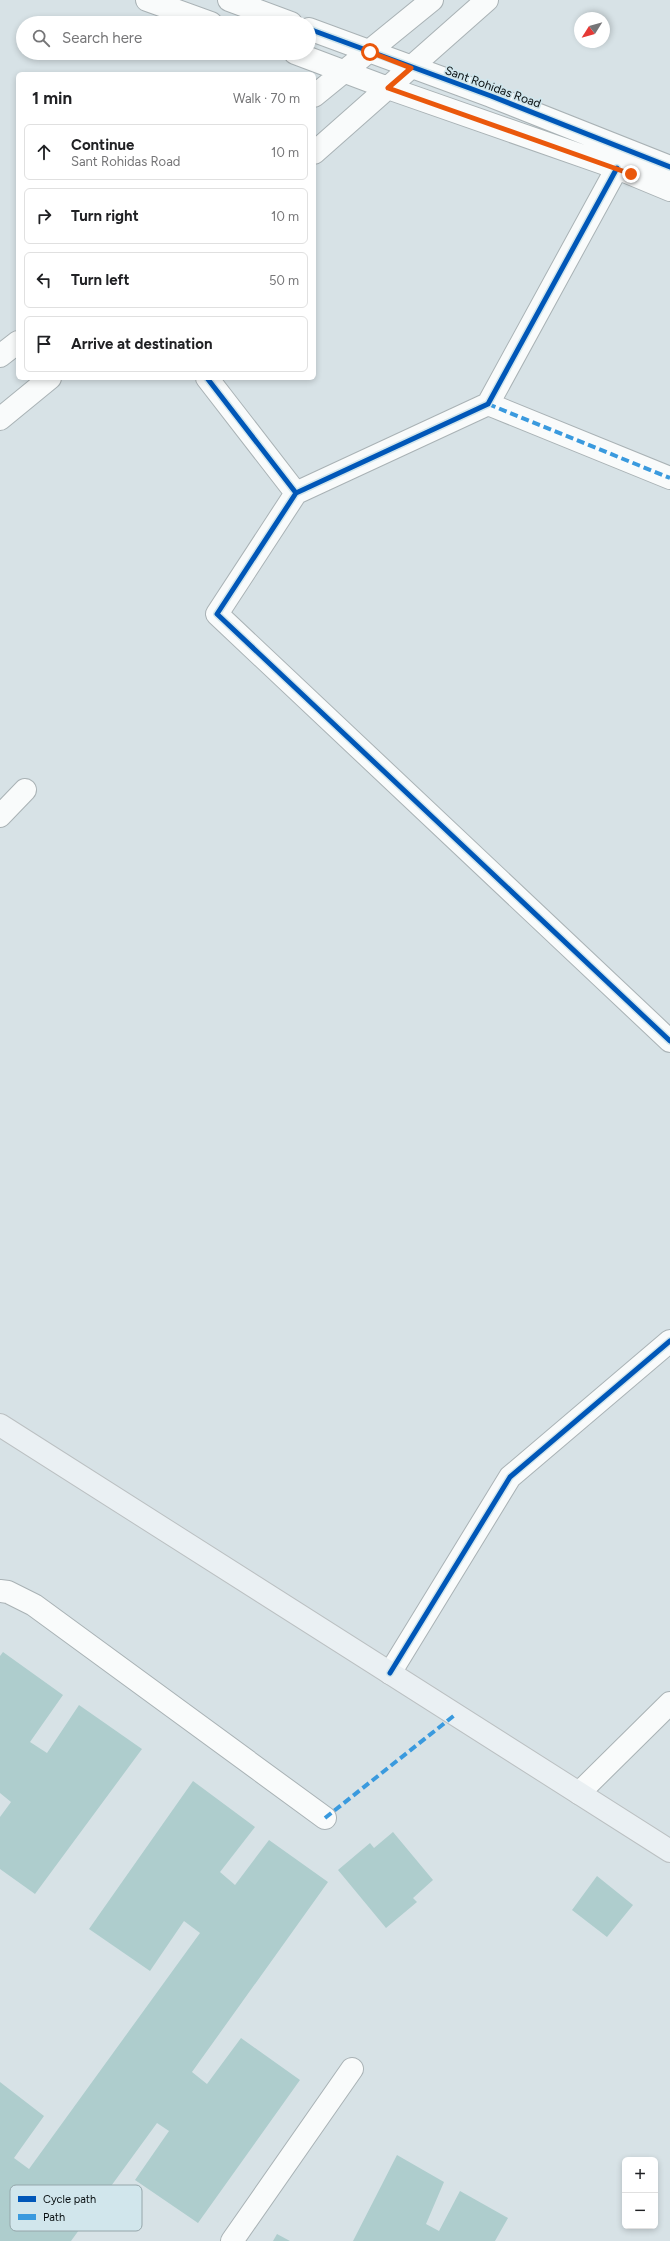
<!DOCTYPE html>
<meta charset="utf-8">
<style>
body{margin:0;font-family:Figtree,sans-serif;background:#f6f6f6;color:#202124}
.controls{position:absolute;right:12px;bottom:12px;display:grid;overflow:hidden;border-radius:6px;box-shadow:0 2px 6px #0003}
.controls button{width:36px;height:36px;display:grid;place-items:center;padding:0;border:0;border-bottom:1px solid #e0e0e0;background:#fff;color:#202124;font:20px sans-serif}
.compass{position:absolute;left:574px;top:12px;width:36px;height:36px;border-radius:50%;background:#fff;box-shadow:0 2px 6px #0003;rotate:233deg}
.stop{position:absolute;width:12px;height:12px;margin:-9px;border:3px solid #ea580c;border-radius:50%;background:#fff}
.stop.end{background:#ea580c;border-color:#fff;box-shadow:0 1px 4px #0008}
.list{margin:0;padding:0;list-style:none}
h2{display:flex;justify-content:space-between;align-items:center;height:52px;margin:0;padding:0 16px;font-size:17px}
h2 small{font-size:13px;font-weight:400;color:#757577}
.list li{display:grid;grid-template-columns:26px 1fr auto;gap:12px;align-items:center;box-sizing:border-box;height:56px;margin:0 8px 8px;padding:0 8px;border:1px solid #e0e0e0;border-radius:6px}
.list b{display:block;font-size:15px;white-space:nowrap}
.list p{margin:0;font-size:13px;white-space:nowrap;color:#757577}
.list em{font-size:13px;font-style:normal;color:#757577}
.icon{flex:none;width:22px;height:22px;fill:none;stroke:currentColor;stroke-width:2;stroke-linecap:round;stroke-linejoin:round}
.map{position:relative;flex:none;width:670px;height:2241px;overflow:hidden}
.search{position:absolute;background:#fff;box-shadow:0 2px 6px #0003;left:16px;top:16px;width:300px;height:44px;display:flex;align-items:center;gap:10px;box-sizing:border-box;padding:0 14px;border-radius:22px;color:#757577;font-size:15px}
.panel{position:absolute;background:#fff;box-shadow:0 2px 6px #0003;left:16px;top:72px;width:300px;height:308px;border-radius:6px}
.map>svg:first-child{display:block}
.building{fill:#aecdcd}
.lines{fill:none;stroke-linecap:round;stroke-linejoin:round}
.minor-casing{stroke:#a9b2b5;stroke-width:24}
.major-casing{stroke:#bbc0c2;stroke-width:24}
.minor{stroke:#f9fbfb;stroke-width:22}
.major{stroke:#eaf0f3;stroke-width:22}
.quiet{stroke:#3a9ade;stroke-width:4;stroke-dasharray:8 4;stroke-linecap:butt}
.cycleway-casing{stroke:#d1e6ec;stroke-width:8}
.cycleway{stroke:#0057b8;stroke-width:5}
.route{stroke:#ea580c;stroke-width:5}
.labels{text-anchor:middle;stroke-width:3.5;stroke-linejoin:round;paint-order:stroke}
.street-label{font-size:12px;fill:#080f11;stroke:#d1e6ec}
.key{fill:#d1e6ec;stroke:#95a6aa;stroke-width:1}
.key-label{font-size:11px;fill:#080f11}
</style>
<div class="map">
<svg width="670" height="2241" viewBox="0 0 670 2241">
<rect width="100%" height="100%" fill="#d7e2e6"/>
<path class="building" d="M3 1652 63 1695 30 1742 47 1753 79 1705 142 1749 35 1894 0 1869V1817L11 1802 0 1793V1656Z
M193 1781 255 1827 220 1872 235 1885 269 1840 328 1882 192 2072 207 2084 241 2038 300 2080 198 2223 135 2180 169 2131 157 2123 71 2241H0V2082L44 2116 14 2158 29 2169 200 1933 184 1921 150 1971 89 1929Z
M393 1832 433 1880 413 1898 417 1902 386 1928 338 1870 370 1843 374 1848Z
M597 1876 633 1905 607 1937 572 1910Z
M397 2155 444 2182 426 2224 439 2231 460 2191 508 2218 495 2241H353Z
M277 2234 290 2241H273Z"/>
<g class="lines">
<defs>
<path id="minor" d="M147 0 211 23
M229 0 291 23
M309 29 491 96 670 167
M295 53 388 88 617 168 670 190
M314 96 432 0
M314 153 487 0
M0 356 18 342
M207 378 296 493 217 614 670 1041
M488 404 670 478
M0 419 50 378
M296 493 488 404 617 168
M0 816 25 790
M0 1591 8 1592 34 1605 325 1818
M390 1673 510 1477 670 1341
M579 1793 670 1703
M232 2241 352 2069"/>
<path id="major" d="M0 1425 670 1851"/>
</defs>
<use href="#minor" class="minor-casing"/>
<use href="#major" class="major-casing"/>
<use href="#minor" class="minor"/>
<use href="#major" class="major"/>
<path class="quiet" d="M488 404 670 478
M325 1818 456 1714"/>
<defs>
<path id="cycleway" d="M309 29 491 96 670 167
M207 378 296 493 217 614 670 1041
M296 493 488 404 617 168
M390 1673 510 1477 670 1341"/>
</defs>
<use href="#cycleway" class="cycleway-casing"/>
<use href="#cycleway" class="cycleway"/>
</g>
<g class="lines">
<path class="route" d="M370 52 411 68 388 88 631 174"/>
</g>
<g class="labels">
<g class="street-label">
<text transform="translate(493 87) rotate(20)" y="4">Sant Rohidas Road</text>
</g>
</g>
<rect x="10" y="2185" width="132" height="46" rx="6" class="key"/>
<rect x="18" y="2196" width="18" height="6" fill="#0057b8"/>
<rect x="18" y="2214" width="18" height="6" fill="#3a9ade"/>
<g class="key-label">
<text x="43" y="2203">Cycle path</text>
<text x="43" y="2221">Path</text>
</g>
</svg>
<div class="controls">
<button>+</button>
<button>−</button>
</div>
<svg class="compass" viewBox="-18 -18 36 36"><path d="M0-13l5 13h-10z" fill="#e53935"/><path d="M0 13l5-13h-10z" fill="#757577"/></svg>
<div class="stop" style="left:370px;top:52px"></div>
<div class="stop end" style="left:631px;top:174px"></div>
<div class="search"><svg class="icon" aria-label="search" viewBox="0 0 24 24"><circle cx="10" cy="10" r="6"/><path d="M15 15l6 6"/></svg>Search here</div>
<section class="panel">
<h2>1 min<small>Walk · 70 m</small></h2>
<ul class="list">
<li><svg class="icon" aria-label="ahead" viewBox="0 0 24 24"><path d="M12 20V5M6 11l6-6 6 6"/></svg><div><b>Continue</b><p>Sant Rohidas Road</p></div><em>10 m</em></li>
<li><svg class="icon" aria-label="right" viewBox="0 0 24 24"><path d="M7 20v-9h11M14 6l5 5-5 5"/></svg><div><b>Turn right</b></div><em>10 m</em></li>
<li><svg class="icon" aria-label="left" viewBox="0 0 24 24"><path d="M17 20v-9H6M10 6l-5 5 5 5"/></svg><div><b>Turn left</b></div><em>50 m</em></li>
<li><svg class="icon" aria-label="arrive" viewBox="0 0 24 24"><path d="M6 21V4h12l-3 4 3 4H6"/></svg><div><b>Arrive at destination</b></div></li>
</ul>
</section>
</div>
